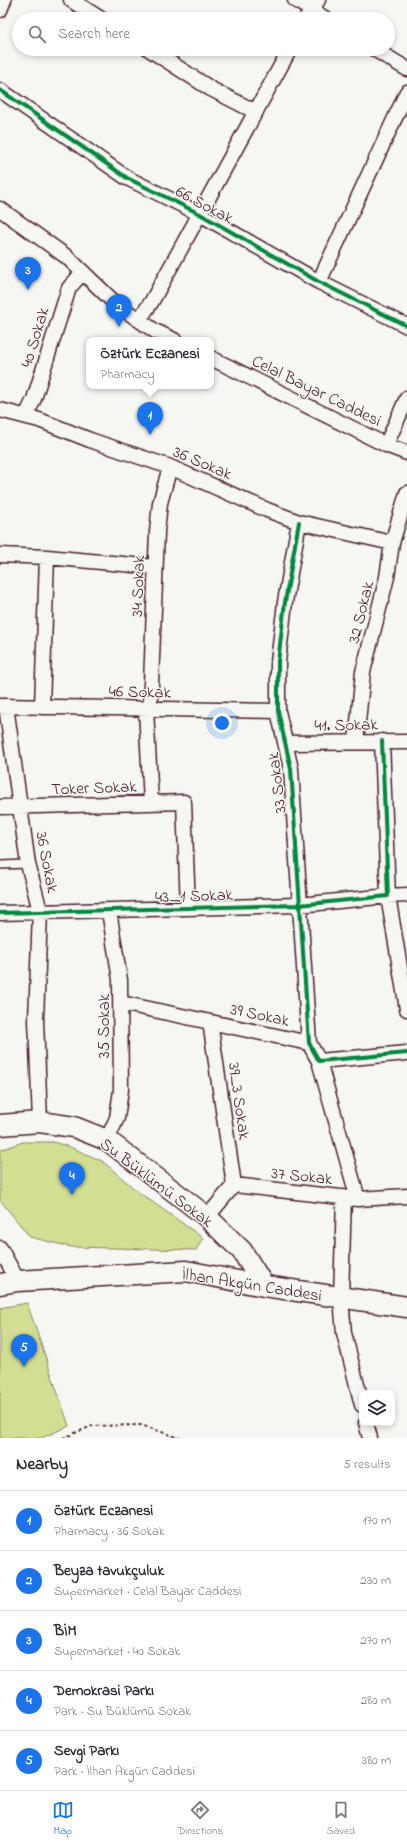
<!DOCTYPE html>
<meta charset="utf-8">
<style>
body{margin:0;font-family:"Indie Flower",sans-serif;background:#f7f7f7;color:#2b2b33}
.controls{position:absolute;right:12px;bottom:12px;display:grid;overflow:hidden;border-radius:8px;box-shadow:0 2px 6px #0003}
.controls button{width:36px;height:36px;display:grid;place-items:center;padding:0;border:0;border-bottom:1px solid #e1e1e2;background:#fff;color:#2b2b33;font:20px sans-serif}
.you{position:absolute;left:222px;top:723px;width:14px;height:14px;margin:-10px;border:3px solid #fff;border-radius:50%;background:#1a73e8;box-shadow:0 0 0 6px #1a73e833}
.badge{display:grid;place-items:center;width:26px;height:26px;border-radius:50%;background:#1a73e8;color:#fff;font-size:13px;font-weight:700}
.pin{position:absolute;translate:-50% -33px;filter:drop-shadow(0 1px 2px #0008)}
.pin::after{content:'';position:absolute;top:21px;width:14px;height:12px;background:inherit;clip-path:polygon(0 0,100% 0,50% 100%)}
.popup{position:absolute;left:86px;top:337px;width:128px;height:52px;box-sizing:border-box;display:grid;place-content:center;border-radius:8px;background:#fff;filter:drop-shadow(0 1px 3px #0005);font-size:13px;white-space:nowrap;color:#7c7c81}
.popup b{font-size:15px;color:#2b2b33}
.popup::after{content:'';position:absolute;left:50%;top:100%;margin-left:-8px;border:8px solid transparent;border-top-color:#fff}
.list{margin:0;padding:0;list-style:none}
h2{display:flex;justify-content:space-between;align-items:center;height:52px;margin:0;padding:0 16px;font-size:17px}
h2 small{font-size:13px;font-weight:400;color:#7c7c81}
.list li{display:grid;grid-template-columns:26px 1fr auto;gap:12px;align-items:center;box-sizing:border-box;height:60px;padding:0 16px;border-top:1px solid #e1e1e2}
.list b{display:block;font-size:15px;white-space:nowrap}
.list p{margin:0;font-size:13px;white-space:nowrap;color:#7c7c81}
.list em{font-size:13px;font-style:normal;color:#7c7c81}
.icon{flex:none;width:22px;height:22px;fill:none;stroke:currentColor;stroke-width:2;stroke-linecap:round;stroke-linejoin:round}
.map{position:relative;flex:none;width:407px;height:1438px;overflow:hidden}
.search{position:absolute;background:#fff;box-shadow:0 2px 6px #0003;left:12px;right:12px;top:12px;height:44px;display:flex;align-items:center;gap:10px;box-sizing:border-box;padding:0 14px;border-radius:22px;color:#7c7c81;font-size:15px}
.sheet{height:352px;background:#fff}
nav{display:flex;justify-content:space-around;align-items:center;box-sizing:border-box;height:56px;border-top:1px solid #e1e1e2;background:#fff;font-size:11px;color:#7c7c81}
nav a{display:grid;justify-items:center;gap:2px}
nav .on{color:#1a73e8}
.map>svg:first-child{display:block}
.green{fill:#d2df93;stroke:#8e7f5f}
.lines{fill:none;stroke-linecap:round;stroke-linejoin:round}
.lane-casing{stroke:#4a1f2b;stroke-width:10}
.street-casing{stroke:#4a1f2b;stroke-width:17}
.secondary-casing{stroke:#4a1f2b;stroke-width:23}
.path{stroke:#4a1f2b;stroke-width:2;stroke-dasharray:3 3;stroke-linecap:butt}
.lane{stroke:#f6f6f2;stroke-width:7}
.street{stroke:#f6f6f2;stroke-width:14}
.secondary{stroke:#f6f6f2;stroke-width:20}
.cycleway-casing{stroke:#f6f6f2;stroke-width:6}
.cycleway{stroke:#00873e;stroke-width:4}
.labels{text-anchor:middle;stroke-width:3;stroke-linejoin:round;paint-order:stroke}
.street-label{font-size:17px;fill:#4a1f2b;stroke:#f6f6f2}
</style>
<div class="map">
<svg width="407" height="1438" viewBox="0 0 407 1438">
<rect width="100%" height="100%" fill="#f6f6f2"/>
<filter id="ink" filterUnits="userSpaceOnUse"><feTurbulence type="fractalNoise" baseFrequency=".025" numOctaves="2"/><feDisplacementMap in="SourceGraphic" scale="8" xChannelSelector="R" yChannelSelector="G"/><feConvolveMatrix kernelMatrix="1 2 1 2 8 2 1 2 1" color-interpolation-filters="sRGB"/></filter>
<g filter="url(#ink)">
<path class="green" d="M23 1142H53L70 1147 102 1161 137 1191 203 1238 196 1250 71 1247 30 1237 0 1200V1150Z
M27 1303 69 1426 41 1438H0V1308Z"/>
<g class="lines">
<defs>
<path id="lane" d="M0 865 28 864"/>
<path id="street" d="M71 0 101 19
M295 0 326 19
M0 10 4 0
M306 19 318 0
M149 49 211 89 256 112
M374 49 407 69
M0 90 127 178 200 214 319 282 407 326
M0 209 67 257 116 304 155 331 174 340
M319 282 407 92
M139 320 152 301 290 49
M211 358 386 445 407 453
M0 410 39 420 90 440 170 467 267 510 299 522 392 543
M26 416 34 399 69 288 83 272
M386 445 407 398
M299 522 285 602 278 662V711L291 769 309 1043 319 1061 407 1053
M0 555 47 557 155 567
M0 706 278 711
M6 706 28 864 40 911 36 1020 40 1122
M42 707 47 557
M146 709 151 803
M150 709 157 532 160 503 170 467
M356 742 363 672 387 577 392 543 407 493
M285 743 407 742
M0 807 184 802 188 908
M407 895 388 896 407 1009
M0 913 299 905 388 896 382 741
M121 1003 309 1043
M210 1022 234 1185
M319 1061 358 1199
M107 1140 117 1118 121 1090 120 980 109 911
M344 1197 341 1298 344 1333 362 1405
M207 1217 234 1185 358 1199 407 1196
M0 1248 18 1281
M366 1423 370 1438"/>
<path id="secondary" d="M0 1125 40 1122 74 1127 107 1140 207 1217 242 1251 264 1286
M0 1284 18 1281 186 1271 264 1286 407 1307"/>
</defs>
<use href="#lane" class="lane-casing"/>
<use href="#street" class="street-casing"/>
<use href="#secondary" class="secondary-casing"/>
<path class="path" d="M63 1438 92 1426 141 1425 180 1438"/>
<use href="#lane" class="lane"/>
<use href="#street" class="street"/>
<use href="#secondary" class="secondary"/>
<defs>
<path id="cycleway" d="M0 90 127 178 200 214 319 282 407 326
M299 522 285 602 278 662V711L291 769 309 1043 319 1061 407 1053
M0 913 299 905 388 896 382 741"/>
</defs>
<use href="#cycleway" class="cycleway-casing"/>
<use href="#cycleway" class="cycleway"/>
</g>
</g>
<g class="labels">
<g class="street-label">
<text transform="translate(205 204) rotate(28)" y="6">66 Sokak</text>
<text transform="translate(34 337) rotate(-73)" y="6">40 Sokak</text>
<text transform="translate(317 390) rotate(26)" y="6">Celal Bayar Caddesi</text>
<text transform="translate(203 462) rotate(23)" y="6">36 Sokak</text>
<text transform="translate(137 586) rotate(-88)" y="6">34 Sokak</text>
<text transform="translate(360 612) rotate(-76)" y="6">32 Sokak</text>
<text transform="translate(140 691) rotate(1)" y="6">46 Sokak</text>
<text transform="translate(346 724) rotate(-1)" y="6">41. Sokak</text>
<text transform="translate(276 783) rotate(-97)" y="6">33 Sokak</text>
<text transform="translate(94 787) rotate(-2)" y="6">Toker Sokak</text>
<text transform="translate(48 862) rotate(79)" y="6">36 Sokak</text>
<text transform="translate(194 895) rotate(-2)" y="6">43_1 Sokak</text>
<text transform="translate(260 1014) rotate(12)" y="6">39 Sokak</text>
<text transform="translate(103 1026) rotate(-90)" y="6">35 Sokak</text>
<text transform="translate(240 1101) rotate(82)" y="6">39_3 Sokak</text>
<text transform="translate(302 1175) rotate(6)" y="6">37 Sokak</text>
<text transform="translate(157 1182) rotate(37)" y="6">Su Büklümü Sokak</text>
<text transform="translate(252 1284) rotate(9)" y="6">İlhan Akgün Caddesi</text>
</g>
</g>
</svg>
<div class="controls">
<button><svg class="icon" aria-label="layers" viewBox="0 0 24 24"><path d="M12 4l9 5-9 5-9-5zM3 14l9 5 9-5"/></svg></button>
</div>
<div class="you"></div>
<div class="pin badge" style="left:150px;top:435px">1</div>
<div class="popup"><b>Öztürk Eczanesi</b>Pharmacy</div>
<div class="pin badge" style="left:119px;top:327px">2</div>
<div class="pin badge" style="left:28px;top:290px">3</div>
<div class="pin badge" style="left:72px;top:1195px">4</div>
<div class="pin badge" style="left:24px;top:1367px">5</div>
<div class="search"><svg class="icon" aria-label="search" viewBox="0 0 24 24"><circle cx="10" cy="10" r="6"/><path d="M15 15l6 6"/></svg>Search here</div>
</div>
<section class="sheet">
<h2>Nearby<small>5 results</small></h2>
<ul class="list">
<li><span class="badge">1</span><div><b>Öztürk Eczanesi</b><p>Pharmacy · 36 Sokak</p></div><em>170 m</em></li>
<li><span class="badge">2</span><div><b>Beyza tavukçuluk</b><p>Supermarket · Celal Bayar Caddesi</p></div><em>230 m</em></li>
<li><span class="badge">3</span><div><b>BİM</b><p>Supermarket · 40 Sokak</p></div><em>270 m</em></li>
<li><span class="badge">4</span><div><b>Demokrasi Parkı</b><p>Park · Su Büklümü Sokak</p></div><em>280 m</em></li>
<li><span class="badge">5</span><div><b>Sevgi Parkı</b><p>Park · İlhan Akgün Caddesi</p></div><em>380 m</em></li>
</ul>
</section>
<nav>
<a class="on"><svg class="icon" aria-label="map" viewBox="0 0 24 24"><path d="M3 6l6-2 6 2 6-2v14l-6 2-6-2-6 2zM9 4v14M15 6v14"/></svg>Map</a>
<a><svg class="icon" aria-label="directions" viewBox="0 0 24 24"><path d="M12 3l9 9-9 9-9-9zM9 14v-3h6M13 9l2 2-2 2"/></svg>Directions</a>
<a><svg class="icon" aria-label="saved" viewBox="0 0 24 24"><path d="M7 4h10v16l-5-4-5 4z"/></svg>Saved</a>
</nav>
